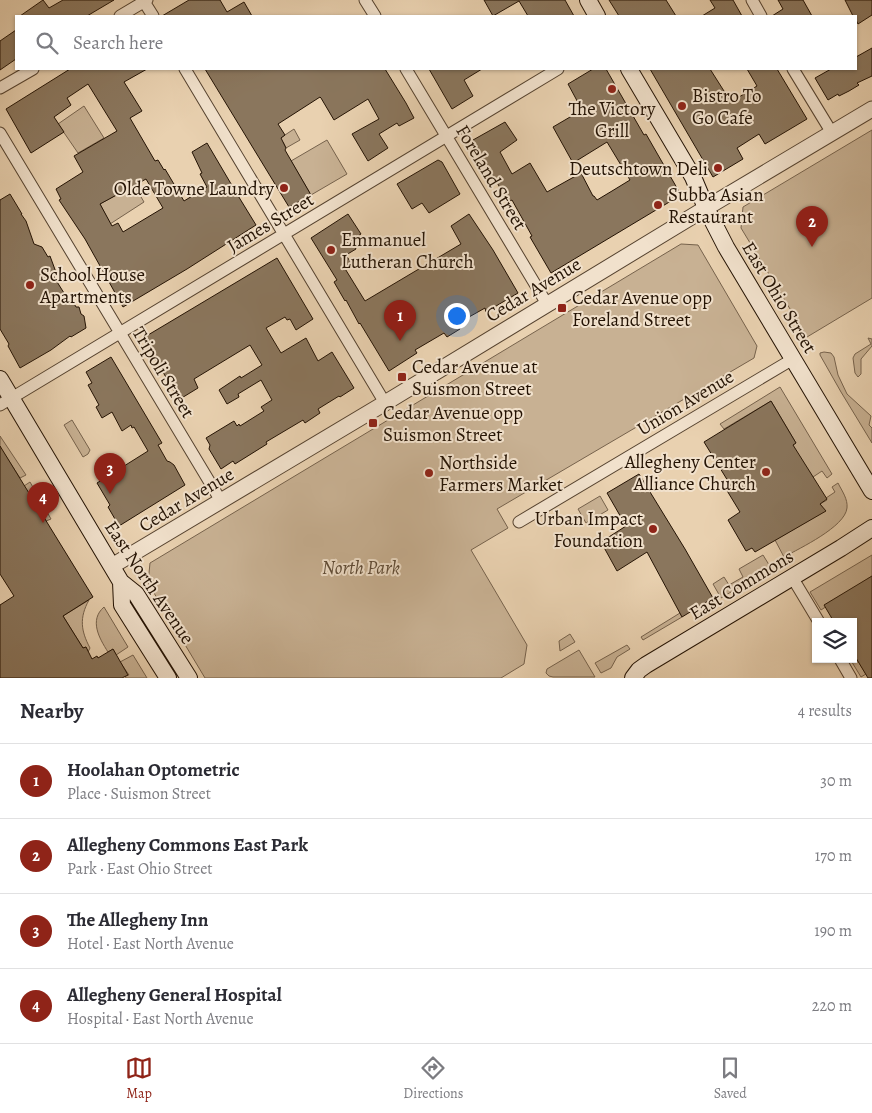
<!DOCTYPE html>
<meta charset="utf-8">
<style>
body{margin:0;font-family:Alegreya,serif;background:#f7f7f7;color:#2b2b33}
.controls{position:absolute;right:15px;bottom:15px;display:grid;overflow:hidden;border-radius:0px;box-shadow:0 1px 4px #0004}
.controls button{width:45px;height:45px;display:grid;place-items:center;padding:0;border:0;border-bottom:1px solid #e1e1e2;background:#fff;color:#2b2b33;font:25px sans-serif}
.you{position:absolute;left:456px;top:315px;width:18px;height:18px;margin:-12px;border:4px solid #fff;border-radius:50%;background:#1a73e8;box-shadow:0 0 0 8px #1a73e833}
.badge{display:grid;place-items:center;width:32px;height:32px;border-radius:50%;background:#8f2418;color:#fff;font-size:16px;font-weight:700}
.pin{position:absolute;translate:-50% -41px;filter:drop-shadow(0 1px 2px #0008)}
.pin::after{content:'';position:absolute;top:26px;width:18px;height:15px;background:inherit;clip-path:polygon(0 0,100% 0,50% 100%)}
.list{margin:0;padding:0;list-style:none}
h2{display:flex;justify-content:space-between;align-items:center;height:65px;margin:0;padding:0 20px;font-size:21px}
h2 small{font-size:16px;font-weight:400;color:#7c7c81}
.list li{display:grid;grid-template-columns:32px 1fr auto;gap:15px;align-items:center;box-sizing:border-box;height:75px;padding:0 20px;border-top:1px solid #e1e1e2}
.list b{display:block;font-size:19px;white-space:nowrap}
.list p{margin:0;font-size:16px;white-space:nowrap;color:#7c7c81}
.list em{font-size:16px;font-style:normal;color:#7c7c81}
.icon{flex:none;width:28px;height:28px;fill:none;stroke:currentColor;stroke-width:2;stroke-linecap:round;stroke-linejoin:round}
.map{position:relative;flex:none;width:872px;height:678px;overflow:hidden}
.search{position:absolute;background:#fff;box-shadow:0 1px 4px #0004;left:15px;right:15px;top:15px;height:55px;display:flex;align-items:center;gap:12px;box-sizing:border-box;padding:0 18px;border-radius:0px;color:#7c7c81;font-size:19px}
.sheet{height:365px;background:#fff}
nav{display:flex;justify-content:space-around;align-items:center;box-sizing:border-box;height:70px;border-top:1px solid #e1e1e2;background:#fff;font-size:14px;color:#7c7c81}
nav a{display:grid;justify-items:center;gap:2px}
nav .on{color:#8f2418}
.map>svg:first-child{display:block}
.green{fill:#c8b193;stroke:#76624c}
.building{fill:#8a765d;stroke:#241304;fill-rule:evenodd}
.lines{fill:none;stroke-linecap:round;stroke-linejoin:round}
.minor-casing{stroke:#55422f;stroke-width:13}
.tertiary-casing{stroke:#55422f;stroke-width:17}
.secondary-casing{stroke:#241304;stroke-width:18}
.minor{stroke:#f1e1cc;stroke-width:11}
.tertiary{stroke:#f1e1cc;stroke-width:15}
.secondary{stroke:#f1e1cc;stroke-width:16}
.poi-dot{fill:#8f2418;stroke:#f1e1cc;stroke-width:2}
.labels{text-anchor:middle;stroke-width:4;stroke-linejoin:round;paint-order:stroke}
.poi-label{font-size:19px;fill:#241304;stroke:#f1e1cc;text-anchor:start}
.street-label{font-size:19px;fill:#241304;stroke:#f1e1cc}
.park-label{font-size:19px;font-style:italic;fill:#5d4a36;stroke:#f1e1cc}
</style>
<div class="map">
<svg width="872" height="678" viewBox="0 0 872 678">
<rect width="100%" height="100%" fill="#e9d1b0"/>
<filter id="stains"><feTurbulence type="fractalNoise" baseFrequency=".004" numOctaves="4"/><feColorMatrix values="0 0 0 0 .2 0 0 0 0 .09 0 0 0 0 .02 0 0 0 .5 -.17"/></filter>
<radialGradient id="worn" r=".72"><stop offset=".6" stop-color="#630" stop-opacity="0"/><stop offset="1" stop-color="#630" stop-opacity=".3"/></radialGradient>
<path class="green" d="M84 106 104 138 78 153 58 124Z
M294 129 300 140 286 148 283 142 276 147 273 143Z
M872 130V298L807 337 741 228 743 207Z
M327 140 347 174 311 195 291 161Z
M134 185 144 202 110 224 100 204Z
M681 244 698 245 757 346 754 358 497 509 508 528 471 550 527 645 524 664 501 678H205L148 583 150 563Z
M868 338 872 339V346L861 359V374L858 377 855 373 853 358 855 354 871 344Z
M824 352 831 353 834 357 838 375 847 394 871 416 869 425 872 428V443L841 392 820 355V353Z
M780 387 832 474 827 478 822 471 813 477 781 453 796 443 771 401 724 429 720 424Z
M72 420 90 450 88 454 83 457 64 425Z
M0 436 26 475 20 478 0 447Z
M30 482 51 519 46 521 24 486Z
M838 483C842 491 848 499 847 508 845 527 800 548 784 557L775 540 825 511 820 504 827 500 826 498 835 492 832 487Z
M600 496 608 510 586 523 578 509Z
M763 555 771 568 721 598 713 584 724 577 729 585 743 577 739 569Z
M872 555V576L821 610 810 592Z
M89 600C79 618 81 631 90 648L88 652 86 647 83 648 63 616Z
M104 607 128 647 116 655 113 649 108 652C99 638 89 620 104 607Z
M680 613 682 617 643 640 641 637Z
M570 634 575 642 560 651 559 641Z
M627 645 630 649 617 657 611 668 601 673 595 663Z
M579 650 595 677H553L549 676 546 673 547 669Z
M853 653 866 674 861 677 850 659H853Z
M133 655 147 678H126L125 676 129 675 120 662Z"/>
<path class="building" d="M43 0 49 8 63 0H114L87 16H20Z
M189 0H220L227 12 244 2 252 16H162Z
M484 0H565L574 16H528L519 1 493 16Z
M609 0H666L676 16H619Z
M710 0H733L742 16H702L715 8Z
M778 0H803L812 16H772L783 9Z
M845 0H872V15L858 24 856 20V16H853Z
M16 30V59L0 70V41Z
M872 48V76L857 83 859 85 849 91 839 96 838 94 828 100 815 78 831 69H856V57Z
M70 69H147L124 82 142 111 130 118 155 161 158 160 164 170 165 169 184 201 207 187 200 174 202 173 192 152 207 143 237 194 256 225 187 269 123 307 85 239 59 200 61 199 56 189 83 172 74 156 117 131 88 84 67 98 71 105 54 117 64 132 31 153 6 109ZM146 179 163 208 123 232 118 223 112 226 100 204Z
M205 69H385L406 103 414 118 399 126 397 123 379 134 388 148 368 161 352 134 379 119 368 99 334 120 321 98 320 97 278 124 285 135 281 138 286 148 285 150 311 195 289 207Z
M429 69H482L464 80 473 96 452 109Z
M593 69H606L644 135 646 134 681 195 551 273 530 237 532 236 512 200 508 202 473 140 505 122 517 140 500 152 512 174 530 163 547 192 581 173 593 196H594L597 200 612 191 630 180 607 142 573 163 553 127 582 110 568 84Z
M650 69H710L731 102 757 86 747 69H777L807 119 765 144 759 134 737 148 743 159 713 177Z
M438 160 442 162 460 194 429 213 422 203 412 209 397 184Z
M10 194 22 214H21L26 221 34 244 42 247 48 257 50 256 57 275 54 277 69 301 72 300 76 307H79L81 314 84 316 86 328 71 337 70 336 51 350 20 368 8 346 9 344 0 329V200Z
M348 214 361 234 352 240 356 249 346 255 351 263 344 267 365 301 461 244 451 226 469 214 493 250 518 293 486 312 485 308 469 317 458 324 460 329 447 337 444 333 415 350 417 353 389 371 360 323 359 324 346 300 345 301 334 282 337 280 311 238Z
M277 258 313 319 296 330 290 319 287 320 285 317 266 328 281 353 306 338 318 361 332 352 354 388 340 397 339 396 318 409 320 413 305 423 303 420 266 442 267 444 235 464 233 461 221 469 209 449 210 445 206 438 234 421 237 426 239 424 240 426 264 411 261 407 272 400 261 380 238 394 239 397 227 404 219 390 240 376 241 378 262 365 250 345 194 379 198 388 180 399 175 391H174L143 338Z
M111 357 162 443 158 445 167 461 170 462 174 465 185 485 119 526 108 507 110 505 97 483 148 451 134 427 132 428 131 425 122 431 112 412 102 418 96 407 99 405 88 385 92 383 86 372Z
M771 401 796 443 793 445 827 499 820 504 826 511 755 552 752 548 746 551 728 520 740 512 726 489 731 486 704 442Z
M0 446 93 597 63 616 83 648 86 647 92 659 97 656 98 658 113 649 128 675 122 678H0V605L14 596 0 574Z
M639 474 685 549 713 598 682 617 647 552 617 571 601 542 626 526 607 493Z
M872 576V678H868L853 653V622H834L824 605Z"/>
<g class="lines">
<defs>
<path id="minor" d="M143 0 153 16
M365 0 375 16
M752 0 761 16
M120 16 147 0
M185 69 385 403
M406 69 547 304
M793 69 832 133
M0 88 33 69
M0 133 221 501
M0 405 558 69
M519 522 793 359
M792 577 819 622
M840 659 851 678"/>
<path id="tertiary" d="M112 566 385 403 706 208 872 109"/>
<path id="secondary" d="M588 0 597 16
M629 69 693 177 706 208 726 247 872 491
M0 379 121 582 136 594 189 678
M121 582 122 605 168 678
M633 678 639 670 646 665 841 548 872 528"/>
</defs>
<use href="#minor" class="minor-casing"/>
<use href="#tertiary" class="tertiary-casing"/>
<use href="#secondary" class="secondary-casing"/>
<use href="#minor" class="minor"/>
<use href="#tertiary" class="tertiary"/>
<use href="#secondary" class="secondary"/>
</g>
<g class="poi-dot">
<circle cx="612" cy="89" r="5"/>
<circle cx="682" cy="106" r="5"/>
<circle cx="718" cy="168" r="5"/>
<circle cx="284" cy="188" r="5"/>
<circle cx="658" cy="205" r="5"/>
<circle cx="331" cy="250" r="5"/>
<circle cx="30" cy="285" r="5"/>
<rect x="557" y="303" width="10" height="10" rx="2.5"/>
<rect x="397" y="372" width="10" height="10" rx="2.5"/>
<rect x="368" y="418" width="10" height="10" rx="2.5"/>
<circle cx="766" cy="472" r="5"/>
<circle cx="429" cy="473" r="5"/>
<circle cx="653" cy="529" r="5"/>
</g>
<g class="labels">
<g class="poi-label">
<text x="692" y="102">Bistro To<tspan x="692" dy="22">Go Cafe</tspan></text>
<text x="612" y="115" text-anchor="middle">The Victory<tspan x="612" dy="22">Grill</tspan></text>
<text x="708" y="175" text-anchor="end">Deutschtown Deli</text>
<text x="274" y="195" text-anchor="end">Olde Towne Laundry</text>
<text x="668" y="201">Subba Asian<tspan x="668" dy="22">Restaurant</tspan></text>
<text x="341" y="246">Emmanuel<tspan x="341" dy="22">Lutheran Church</tspan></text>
<text x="40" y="281">School House<tspan x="40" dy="22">Apartments</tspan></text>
<text x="572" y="304">Cedar Avenue opp<tspan x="572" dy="22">Foreland Street</tspan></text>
<text x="412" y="373">Cedar Avenue at<tspan x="412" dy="22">Suismon Street</tspan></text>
<text x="383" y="419">Cedar Avenue opp<tspan x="383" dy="22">Suismon Street</tspan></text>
<text x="756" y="468" text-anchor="end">Allegheny Center<tspan x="756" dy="22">Alliance Church</tspan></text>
<text x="439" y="469">Northside<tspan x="439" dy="22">Farmers Market</tspan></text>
<text x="643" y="525" text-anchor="end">Urban Impact<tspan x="643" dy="22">Foundation</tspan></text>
</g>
<g class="street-label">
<text transform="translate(492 177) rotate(59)" y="7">Foreland Street</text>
<text transform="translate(270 222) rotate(-31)" y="7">James Street</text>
<text transform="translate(533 289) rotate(-31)" y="7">Cedar Avenue</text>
<text transform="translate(780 297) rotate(59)" y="7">East Ohio Street</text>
<text transform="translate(164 372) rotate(59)" y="7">Tripoli Street</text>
<text transform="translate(685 402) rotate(-31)" y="7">Union Avenue</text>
<text transform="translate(186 499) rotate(-31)" y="7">Cedar Avenue</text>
<text transform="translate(150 582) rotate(56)" y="7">East North Avenue</text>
<text transform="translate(741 584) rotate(-31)" y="7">East Commons</text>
</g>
<g class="park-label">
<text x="361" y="574">North Park</text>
</g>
</g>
<rect width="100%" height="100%" filter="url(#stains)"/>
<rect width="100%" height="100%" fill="url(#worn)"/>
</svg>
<div class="controls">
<button><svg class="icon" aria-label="layers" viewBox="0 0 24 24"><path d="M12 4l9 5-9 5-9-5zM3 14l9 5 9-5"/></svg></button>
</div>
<div class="you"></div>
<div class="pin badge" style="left:400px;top:341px">1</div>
<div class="pin badge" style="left:812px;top:247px">2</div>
<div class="pin badge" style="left:110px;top:494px">3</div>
<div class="pin badge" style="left:43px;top:523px">4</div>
<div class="search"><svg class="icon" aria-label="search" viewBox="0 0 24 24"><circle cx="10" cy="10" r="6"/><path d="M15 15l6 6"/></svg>Search here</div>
</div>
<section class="sheet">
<h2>Nearby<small>4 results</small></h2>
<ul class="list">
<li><span class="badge">1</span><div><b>Hoolahan Optometric</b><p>Place · Suismon Street</p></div><em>30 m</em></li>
<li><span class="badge">2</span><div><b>Allegheny Commons East Park</b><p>Park · East Ohio Street</p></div><em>170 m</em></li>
<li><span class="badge">3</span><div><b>The Allegheny Inn</b><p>Hotel · East North Avenue</p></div><em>190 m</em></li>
<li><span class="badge">4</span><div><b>Allegheny General Hospital</b><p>Hospital · East North Avenue</p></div><em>220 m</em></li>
</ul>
</section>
<nav>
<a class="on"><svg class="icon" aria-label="map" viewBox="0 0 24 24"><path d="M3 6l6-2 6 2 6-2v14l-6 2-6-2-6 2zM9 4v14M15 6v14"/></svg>Map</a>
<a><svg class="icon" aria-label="directions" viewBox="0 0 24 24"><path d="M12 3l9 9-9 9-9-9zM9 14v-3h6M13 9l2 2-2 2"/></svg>Directions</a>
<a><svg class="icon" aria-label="saved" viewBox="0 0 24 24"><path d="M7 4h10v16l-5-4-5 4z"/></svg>Saved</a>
</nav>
